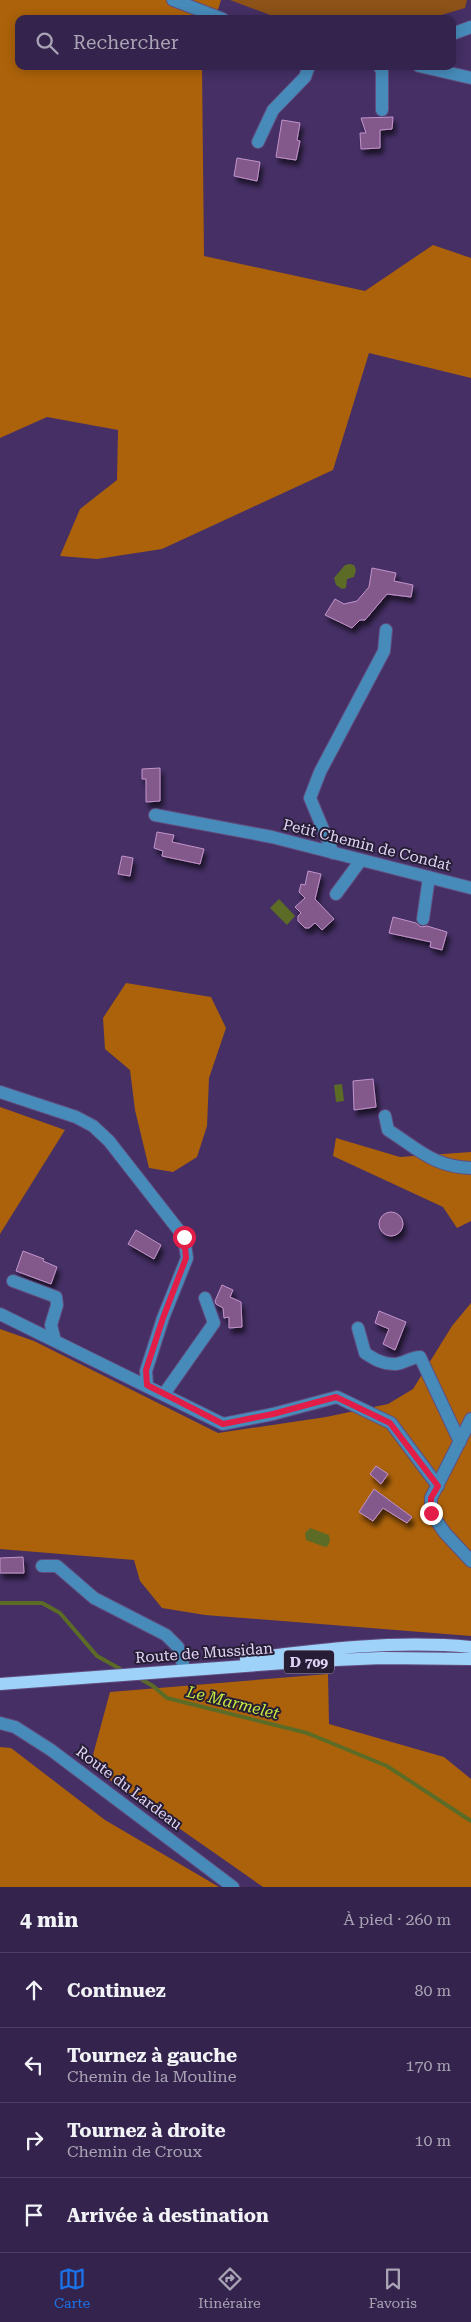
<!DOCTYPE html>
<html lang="fr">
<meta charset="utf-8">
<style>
body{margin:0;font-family:"Roboto Serif",serif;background:#3c2b53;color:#f1f3f6}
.stop{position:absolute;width:15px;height:15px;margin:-11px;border:4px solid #e11d48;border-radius:50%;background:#fff}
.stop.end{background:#e11d48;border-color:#fff;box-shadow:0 1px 5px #0008}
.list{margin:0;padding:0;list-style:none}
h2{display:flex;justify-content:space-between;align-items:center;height:65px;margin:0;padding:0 20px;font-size:21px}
h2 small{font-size:16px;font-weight:400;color:#a9a4b5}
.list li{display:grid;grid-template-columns:32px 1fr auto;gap:15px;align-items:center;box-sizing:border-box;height:75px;padding:0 20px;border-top:1px solid #4e4064}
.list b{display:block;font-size:19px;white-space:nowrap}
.list p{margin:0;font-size:16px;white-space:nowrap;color:#a9a4b5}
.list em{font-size:16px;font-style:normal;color:#a9a4b5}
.icon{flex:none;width:28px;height:28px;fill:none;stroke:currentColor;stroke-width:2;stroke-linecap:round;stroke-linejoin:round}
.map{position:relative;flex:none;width:471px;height:1887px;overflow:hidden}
.search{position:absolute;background:#34234c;box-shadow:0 2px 12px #0003;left:15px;right:15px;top:15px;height:55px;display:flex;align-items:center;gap:12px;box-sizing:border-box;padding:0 18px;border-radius:10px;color:#a9a4b5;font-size:19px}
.sheet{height:365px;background:#34234c}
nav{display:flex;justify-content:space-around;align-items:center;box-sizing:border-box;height:70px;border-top:1px solid #4e4064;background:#34234c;font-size:14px;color:#a9a4b5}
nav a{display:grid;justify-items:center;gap:2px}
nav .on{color:#1a73e8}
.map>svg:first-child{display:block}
.green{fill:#8c5217}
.forest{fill:#ac620a}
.water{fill:#5c6c26}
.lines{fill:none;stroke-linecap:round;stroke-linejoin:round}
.stream{stroke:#5c6c26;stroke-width:4}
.building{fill:#83588b;stroke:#c294cb;filter:url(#shadow)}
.minor-casing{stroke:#614d7f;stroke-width:14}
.major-casing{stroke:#614d7f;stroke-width:14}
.minor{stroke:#478bba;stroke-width:12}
.major{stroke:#9fd2f8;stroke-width:12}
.route{stroke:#e11d48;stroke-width:6}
.labels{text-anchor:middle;stroke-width:4;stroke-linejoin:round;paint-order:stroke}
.shield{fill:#271e36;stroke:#a99ebd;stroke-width:1}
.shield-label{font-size:14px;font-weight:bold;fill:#e1d5f7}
.street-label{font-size:15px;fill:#e1d5f7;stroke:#271e36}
.water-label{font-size:16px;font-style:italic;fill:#c8ec41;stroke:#271e36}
</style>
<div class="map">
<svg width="471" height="1887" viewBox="0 0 471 1887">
<defs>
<filter id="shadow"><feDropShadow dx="3" dy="5.5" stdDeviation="2.5" flood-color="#0009"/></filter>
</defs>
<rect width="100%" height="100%" fill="#452f65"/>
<path class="green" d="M230 0H467L465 8 428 19H281Z"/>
<path class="forest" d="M0 0H221L215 19H19V66H202L204 256 365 291 433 245 471 258V378L369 353 333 470 162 549 97 559 60 556 80 509 117 480 118 430 47 417 0 438Z
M126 983 211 997 226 1028 209 1078 207 1126 197 1157 173 1172 149 1168 135 1110 130 1070 105 1049 103 1018Z
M0 1107 65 1130 0 1234Z
M336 1138 400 1157 471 1152V1221L457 1228 443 1207 333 1156Z
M471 1303V1636L205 1615 162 1608 140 1581 134 1560 0 1549V1329L34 1341 218 1433 326 1417 388 1404 413 1389 452 1326Z
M328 1674 329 1724 444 1757 471 1779V1887H263L90 1766 110 1692Z
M0 1747 11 1748 105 1820 219 1887H0Z"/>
<path class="water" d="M350 564 354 565 356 570 354 577 347 579 346 588 342 589 336 585 334 578 345 565Z
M279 899 295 916 287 925 270 908Z
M342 1084 344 1101 336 1102 334 1085Z
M310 1528 329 1535 330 1540 328 1546 325 1547 306 1540 305 1533Z"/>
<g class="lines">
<path class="stream" d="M0 1603H42L60 1613 97 1656 124 1671
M137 1677 153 1686 167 1698 307 1733 387 1766 471 1821"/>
</g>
<path class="building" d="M393 117 392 129 380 130V148L361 149 360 133H366L361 118Z
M282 120 300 123 297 140 300 141 296 160 276 157Z
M237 158 260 162 257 181 234 176Z
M372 568 396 573 394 581 413 585 411 597 387 594 365 620H360L352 628 325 615 335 599 344 604 357 601 369 587Z
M160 768V801L146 802V779H142V769Z
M157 832 174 835 172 842 204 849 200 864 162 856 163 851 154 848Z
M122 856 133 858 130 876 118 874Z
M308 871 321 874 315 899 334 919 322 930 315 923 309 928H305L298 921V916L301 913 295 907 305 898 299 892 301 884 305 885Z
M393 917 416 923 421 927 427 926 447 932 442 950 430 947 431 942 389 933Z
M373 1079 376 1107 354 1110 353 1081Z
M379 1224a12 12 0 1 1 24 0a12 12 0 1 1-24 0Z
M136 1230 161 1245 154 1259 128 1244Z
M23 1251 44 1259 43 1261 57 1267 51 1284 16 1271Z
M222 1285 233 1290 230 1297 241 1302 242 1327 229 1328V1317L224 1318 223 1308 216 1304 215 1301Z
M379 1311 406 1322 395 1350 383 1344 389 1329 375 1323Z
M376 1466 388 1474 381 1484 370 1474Z
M374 1489 412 1517 407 1523 383 1508 373 1521 359 1512Z
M23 1557 24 1573H0V1558Z"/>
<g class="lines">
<defs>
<path id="minor" d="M173 0 223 19
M452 34 471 27
M379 66 382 71V110
M419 66 471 78
M258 142 273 110 305 77 309 66
M155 815 272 837 471 888
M333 853 310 798 320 772 384 651 386 630
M336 894 361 860
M423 919 429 877
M0 1092 76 1117 93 1126 109 1141 184 1237 187 1258 163 1318 146 1371 147 1385
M385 1116 388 1130C418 1149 434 1167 471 1168
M13 1281 56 1297 57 1305 51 1325 55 1341
M0 1314 223 1424 273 1414 337 1397 391 1423 438 1486
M358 1328 365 1353C374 1359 384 1365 396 1364 405 1363 411 1357 420 1357L460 1442
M164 1394 214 1323 205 1298
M471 1419 431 1498V1513L445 1533 471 1561
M42 1566H57L94 1598 166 1635 178 1647 184 1668
M0 1723 15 1727 51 1750 233 1887"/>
<path id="major" d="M246 1659C320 1649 396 1640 471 1647
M0 1684 313 1661 382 1658 471 1659"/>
</defs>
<use href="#minor" class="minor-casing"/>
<use href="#major" class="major-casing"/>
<use href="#minor" class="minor"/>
<use href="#major" class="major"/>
</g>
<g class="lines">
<path class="route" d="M184 1237 186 1258 163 1318 146 1370 147 1385 223 1424 273 1414 336 1397 390 1423 438 1486 431 1498V1513"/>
</g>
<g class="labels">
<rect class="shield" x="284" y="1650.5" width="50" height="23" rx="4"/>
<g class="shield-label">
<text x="309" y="1667">D 709</text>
</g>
<g class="street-label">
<text transform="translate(367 845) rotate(14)" y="5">Petit Chemin de Condat</text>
<text transform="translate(204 1653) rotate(-4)" y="5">Route de Mussidan</text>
<text transform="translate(129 1788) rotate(37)" y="5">Route du Lardeau</text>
</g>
<g class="water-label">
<text transform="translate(233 1702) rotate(14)" y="6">Le Marmelet</text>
</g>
</g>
</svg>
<div class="stop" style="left:184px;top:1237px"></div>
<div class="stop end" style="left:431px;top:1513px"></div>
<div class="search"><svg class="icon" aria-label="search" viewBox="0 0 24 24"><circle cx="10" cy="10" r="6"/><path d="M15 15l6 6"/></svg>Rechercher</div>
</div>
<section class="sheet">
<h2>4 min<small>À pied · 260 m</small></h2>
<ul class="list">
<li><svg class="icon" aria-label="ahead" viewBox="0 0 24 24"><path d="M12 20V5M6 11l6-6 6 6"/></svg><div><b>Continuez</b></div><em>80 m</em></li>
<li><svg class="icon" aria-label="left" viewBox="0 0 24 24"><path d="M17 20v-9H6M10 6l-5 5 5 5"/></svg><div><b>Tournez à gauche</b><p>Chemin de la Mouline</p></div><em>170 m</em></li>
<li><svg class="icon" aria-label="right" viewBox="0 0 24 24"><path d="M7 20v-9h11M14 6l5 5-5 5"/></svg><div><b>Tournez à droite</b><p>Chemin de Croux</p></div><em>10 m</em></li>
<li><svg class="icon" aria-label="arrive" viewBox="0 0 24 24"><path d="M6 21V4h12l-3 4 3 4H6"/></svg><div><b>Arrivée à destination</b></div></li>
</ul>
</section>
<nav>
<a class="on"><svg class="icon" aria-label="map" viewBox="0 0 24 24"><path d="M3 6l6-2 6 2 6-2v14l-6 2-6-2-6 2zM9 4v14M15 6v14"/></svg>Carte</a>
<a><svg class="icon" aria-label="directions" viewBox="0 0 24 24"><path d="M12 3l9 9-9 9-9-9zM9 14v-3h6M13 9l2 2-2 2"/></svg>Itinéraire</a>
<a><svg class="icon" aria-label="saved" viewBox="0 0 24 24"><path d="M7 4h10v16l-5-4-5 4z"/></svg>Favoris</a>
</nav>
